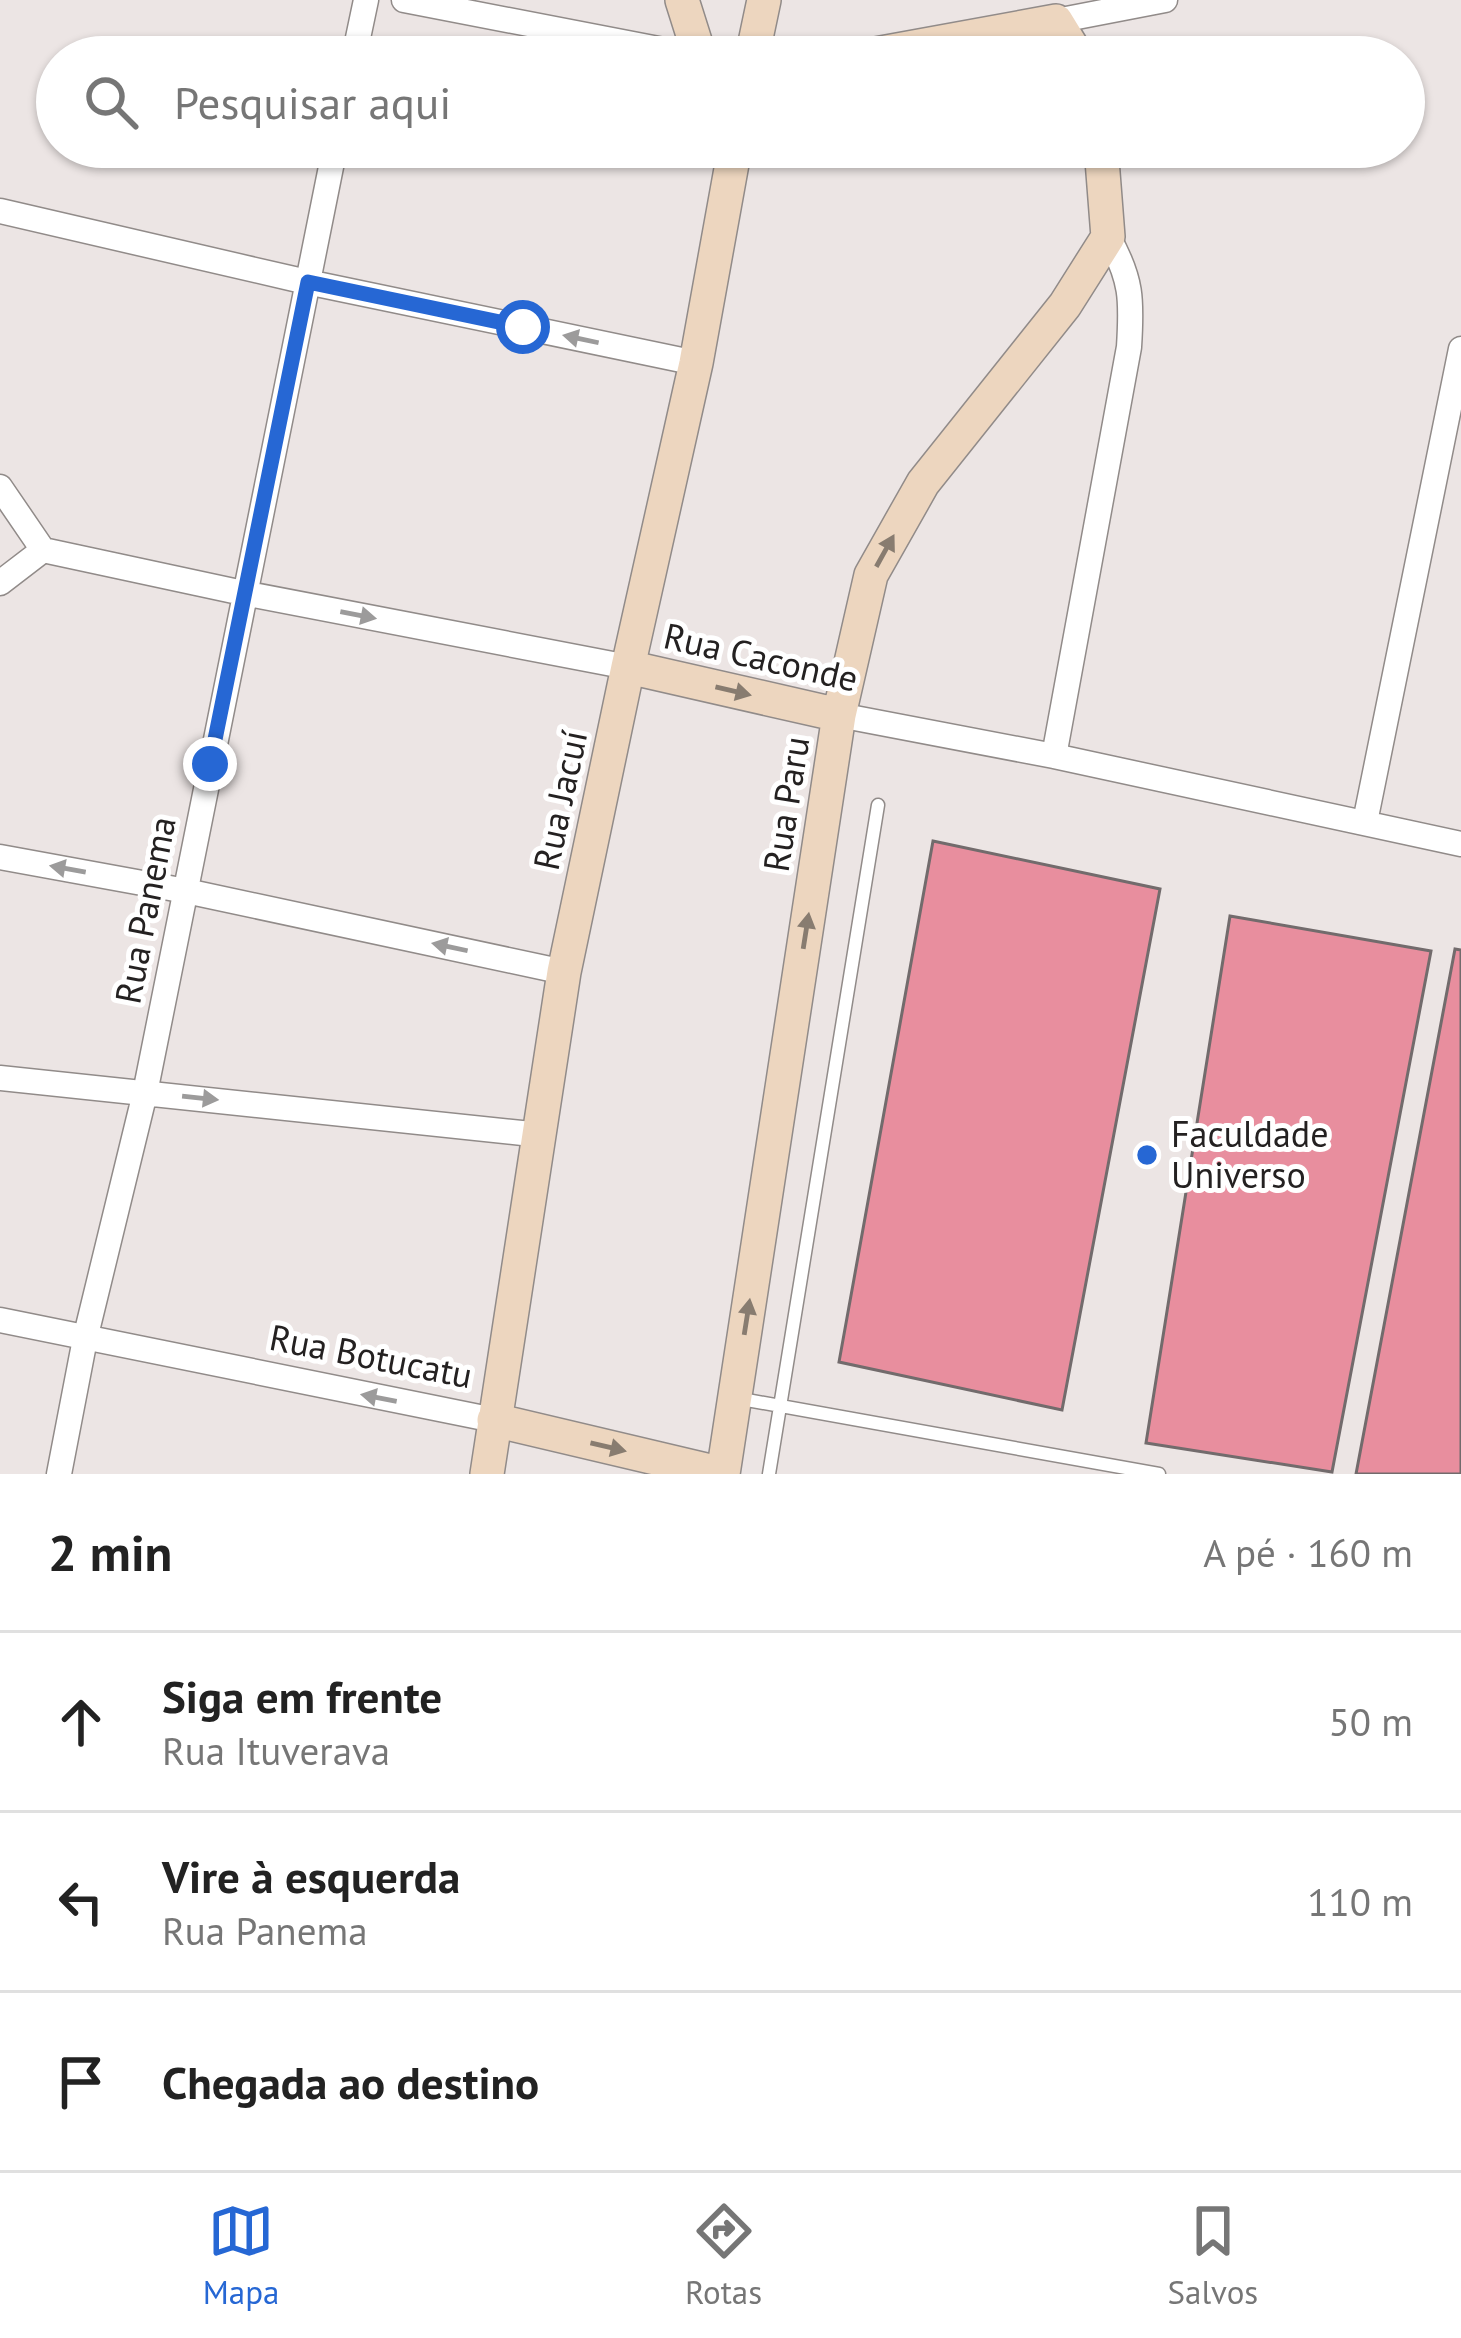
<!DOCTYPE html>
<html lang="pt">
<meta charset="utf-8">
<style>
body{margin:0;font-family:"PT Sans",sans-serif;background:#f6f6f6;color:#222}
.stop{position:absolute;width:36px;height:36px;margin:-27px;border:9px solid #2667d4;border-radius:50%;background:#fff}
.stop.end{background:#2667d4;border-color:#fff;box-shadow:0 3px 12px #0008}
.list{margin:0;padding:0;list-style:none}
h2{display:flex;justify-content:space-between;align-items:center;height:156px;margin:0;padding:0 48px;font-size:51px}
h2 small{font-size:39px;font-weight:400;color:#767676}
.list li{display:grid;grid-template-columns:78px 1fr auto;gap:36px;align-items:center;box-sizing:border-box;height:180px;padding:0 48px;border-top:3px solid #e0e0e0}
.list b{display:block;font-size:45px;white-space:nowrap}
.list p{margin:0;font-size:39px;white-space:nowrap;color:#767676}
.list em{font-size:39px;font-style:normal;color:#767676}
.icon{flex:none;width:66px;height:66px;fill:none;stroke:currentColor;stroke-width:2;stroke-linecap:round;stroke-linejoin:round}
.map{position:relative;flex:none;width:1461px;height:1474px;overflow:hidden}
.search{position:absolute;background:#fff;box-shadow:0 3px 9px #0004;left:36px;right:36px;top:36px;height:132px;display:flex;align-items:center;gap:30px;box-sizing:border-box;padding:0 42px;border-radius:66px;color:#767676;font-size:45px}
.sheet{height:696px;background:#fff}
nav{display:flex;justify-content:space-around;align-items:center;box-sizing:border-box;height:168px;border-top:3px solid #e0e0e0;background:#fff;font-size:33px;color:#767676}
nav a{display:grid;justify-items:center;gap:6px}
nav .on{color:#2667d4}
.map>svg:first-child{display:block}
.building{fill:#e88e9e;stroke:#726b6c;stroke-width:3}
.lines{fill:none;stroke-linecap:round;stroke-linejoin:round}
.lane-casing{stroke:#918b89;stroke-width:15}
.street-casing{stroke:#918b89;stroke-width:27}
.secondary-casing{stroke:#918b89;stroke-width:36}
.lane{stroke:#fff;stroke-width:12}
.street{stroke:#fff;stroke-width:24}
.secondary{stroke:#edd6bf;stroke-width:33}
.oneway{fill:#9c9b9b}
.oneway2{fill:#887c70}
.route{stroke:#2667d4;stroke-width:15}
.poi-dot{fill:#2667d4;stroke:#fff;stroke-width:4.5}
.labels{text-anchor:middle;stroke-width:10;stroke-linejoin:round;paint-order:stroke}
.street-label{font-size:36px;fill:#242121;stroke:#fff}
.poi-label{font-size:36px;fill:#242121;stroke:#fff;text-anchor:start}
</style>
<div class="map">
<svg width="1461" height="1474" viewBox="0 0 1461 1474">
<rect width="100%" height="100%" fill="#ece5e4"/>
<path class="building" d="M933 841 1160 889 1062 1410 839 1362Z
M1230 916 1431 951 1332 1472 1146 1443Z
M1455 949 1461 950V1474H1356Z"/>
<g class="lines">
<defs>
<path id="lane" d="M736 1398 1159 1474
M769 1474 878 805"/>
<path id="street" d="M404 0 700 57
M1056 21 1165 0
M354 57 366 0
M0 211 307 282 696 363
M0 487 43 550
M43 550 243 593 628 667
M0 583 43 550
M839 715 1054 756 1461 844
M1054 756 1129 347C1132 300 1132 279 1108 237
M1365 822 1461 349
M0 857 186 891 564 972
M0 1078 541 1135
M0 1320 494 1420
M59 1474 85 1339 145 1093 335 147"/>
<path id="secondary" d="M682 0 700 57
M752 57 764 0
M859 57 1056 21 1078 57
M628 667 839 715
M494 1420 723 1474 839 715 871 575 923 483 1065 305 1108 237 1101 147
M487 1474 564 972 628 667 696 363 735 147"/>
</defs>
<use href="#lane" class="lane-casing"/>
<use href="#street" class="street-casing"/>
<use href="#secondary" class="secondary-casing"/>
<use href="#lane" class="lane"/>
<use href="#street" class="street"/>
<use href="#secondary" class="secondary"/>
</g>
<defs><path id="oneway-solid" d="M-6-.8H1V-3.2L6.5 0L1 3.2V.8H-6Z" transform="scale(3)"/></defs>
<g class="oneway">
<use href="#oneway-solid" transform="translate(581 339) rotate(-168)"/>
<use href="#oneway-solid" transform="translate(358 615) rotate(11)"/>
<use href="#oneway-solid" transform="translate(68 869) rotate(-170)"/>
<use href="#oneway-solid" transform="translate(450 947) rotate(-168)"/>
<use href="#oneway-solid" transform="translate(200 1098) rotate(6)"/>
<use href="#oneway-solid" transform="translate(379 1398) rotate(-169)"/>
</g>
<g class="oneway2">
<use href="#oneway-solid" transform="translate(885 551) rotate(-61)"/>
<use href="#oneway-solid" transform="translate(733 691) rotate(13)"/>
<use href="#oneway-solid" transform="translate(806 931) rotate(-81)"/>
<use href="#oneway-solid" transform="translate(747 1317) rotate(-81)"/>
<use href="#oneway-solid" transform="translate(608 1447) rotate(13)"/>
</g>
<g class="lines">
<path class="route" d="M210 764 308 282 523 327"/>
</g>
<circle class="poi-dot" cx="1147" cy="1155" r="12"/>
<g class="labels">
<g class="street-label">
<text transform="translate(761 657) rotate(13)" y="13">Rua Caconde</text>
<text transform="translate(560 800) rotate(-78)" y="13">Rua Jacuí</text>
<text transform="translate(786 804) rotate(-81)" y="13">Rua Paru</text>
<text transform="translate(145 910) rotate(-79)" y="13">Rua Panema</text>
<text transform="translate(371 1356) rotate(11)" y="13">Rua Botucatu</text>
</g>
<g class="poi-label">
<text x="1171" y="1147">Faculdade<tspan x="1171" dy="41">Universo</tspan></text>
</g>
</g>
</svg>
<div class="stop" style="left:523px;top:327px"></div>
<div class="stop end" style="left:210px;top:764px"></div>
<div class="search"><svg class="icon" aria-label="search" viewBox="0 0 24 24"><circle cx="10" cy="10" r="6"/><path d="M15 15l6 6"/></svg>Pesquisar aqui</div>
</div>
<section class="sheet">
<h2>2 min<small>A pé · 160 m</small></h2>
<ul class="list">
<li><svg class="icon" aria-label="ahead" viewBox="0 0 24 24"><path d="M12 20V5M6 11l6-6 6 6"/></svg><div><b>Siga em frente</b><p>Rua Ituverava</p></div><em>50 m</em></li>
<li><svg class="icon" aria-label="left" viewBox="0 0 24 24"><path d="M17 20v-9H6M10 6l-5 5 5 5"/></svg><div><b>Vire à esquerda</b><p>Rua Panema</p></div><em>110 m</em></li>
<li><svg class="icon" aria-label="arrive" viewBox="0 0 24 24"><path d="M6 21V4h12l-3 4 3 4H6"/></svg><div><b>Chegada ao destino</b></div></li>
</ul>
</section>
<nav>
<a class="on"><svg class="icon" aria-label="map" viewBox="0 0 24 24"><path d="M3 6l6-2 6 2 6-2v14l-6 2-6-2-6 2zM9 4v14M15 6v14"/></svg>Mapa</a>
<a><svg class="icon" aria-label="directions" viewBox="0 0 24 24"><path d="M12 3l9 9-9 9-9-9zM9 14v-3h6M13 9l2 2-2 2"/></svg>Rotas</a>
<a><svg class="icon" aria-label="saved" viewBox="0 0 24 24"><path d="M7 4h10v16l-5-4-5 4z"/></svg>Salvos</a>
</nav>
